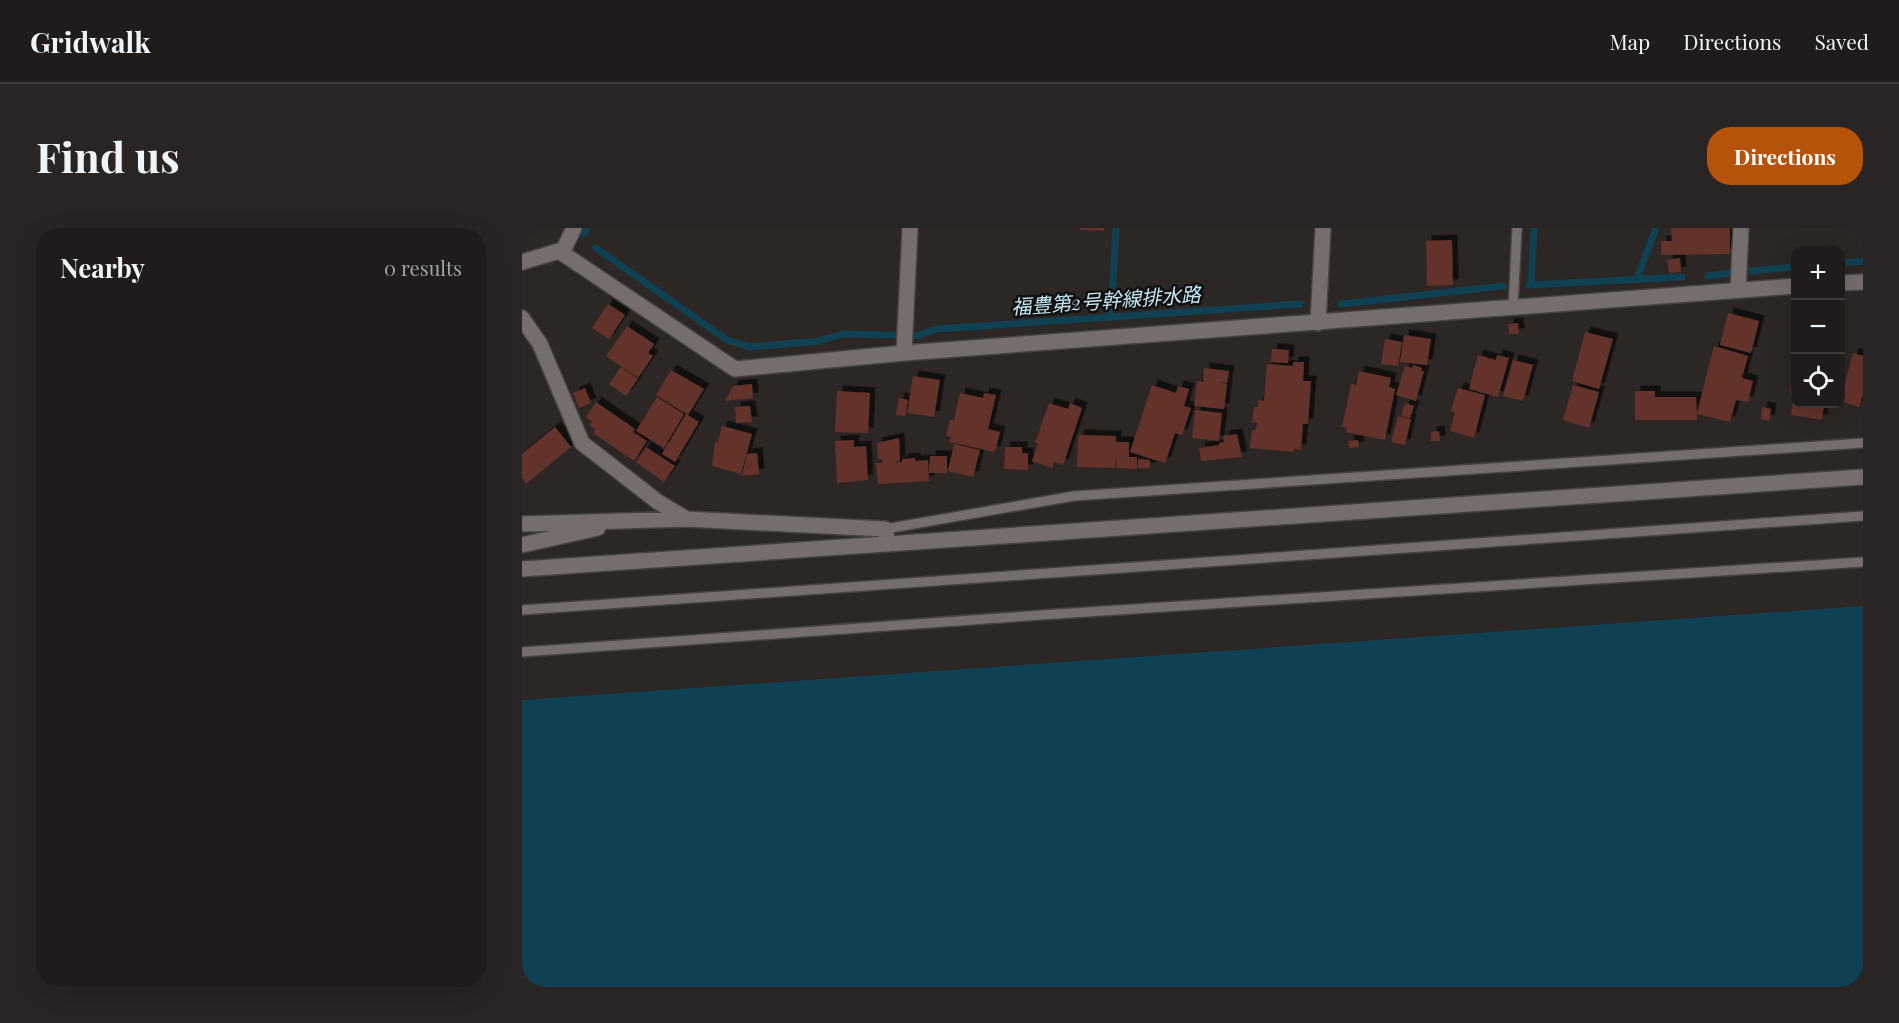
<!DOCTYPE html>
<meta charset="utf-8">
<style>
body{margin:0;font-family:"Playfair Display","Noto Sans JP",serif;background:#292525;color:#f1f3f6}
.controls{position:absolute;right:18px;top:18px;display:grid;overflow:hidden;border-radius:12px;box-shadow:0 6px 24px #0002}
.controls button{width:54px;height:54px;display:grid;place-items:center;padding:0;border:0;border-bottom:2px solid #3e3a3b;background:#211c1c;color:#f1f3f6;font:30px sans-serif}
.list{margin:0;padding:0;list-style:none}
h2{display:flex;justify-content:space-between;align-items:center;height:78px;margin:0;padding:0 24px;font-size:26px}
h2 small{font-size:20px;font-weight:400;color:#a2a1a3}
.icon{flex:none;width:33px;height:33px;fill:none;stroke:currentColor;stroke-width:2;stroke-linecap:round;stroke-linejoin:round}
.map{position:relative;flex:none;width:1341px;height:759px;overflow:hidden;border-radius:24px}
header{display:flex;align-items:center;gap:36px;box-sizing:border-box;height:84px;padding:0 30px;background:#211c1c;border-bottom:2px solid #3e3a3b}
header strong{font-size:28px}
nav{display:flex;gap:33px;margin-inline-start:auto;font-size:21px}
.intro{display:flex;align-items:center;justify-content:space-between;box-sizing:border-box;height:144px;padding:0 36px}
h1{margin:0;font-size:42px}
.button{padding:15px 27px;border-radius:24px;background:#b45309;color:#fff;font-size:21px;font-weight:700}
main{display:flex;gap:36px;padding:0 36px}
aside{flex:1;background:#211c1c;border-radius:24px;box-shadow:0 6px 24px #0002}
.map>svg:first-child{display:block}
.water{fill:#104152}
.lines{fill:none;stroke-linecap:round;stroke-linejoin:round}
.stream{stroke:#104152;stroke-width:7}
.building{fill:#633229;filter:url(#shadow)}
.service-casing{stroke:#464241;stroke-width:12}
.minor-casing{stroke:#464241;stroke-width:18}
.tertiary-casing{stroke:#464241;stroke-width:18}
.service{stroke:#756e6d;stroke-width:9}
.minor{stroke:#756e6d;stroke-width:15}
.tertiary{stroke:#756e6d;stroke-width:15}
.labels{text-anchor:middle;stroke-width:5;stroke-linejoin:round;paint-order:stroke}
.water-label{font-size:20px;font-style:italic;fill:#c4e6f5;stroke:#12100f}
</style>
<header>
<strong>Gridwalk</strong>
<nav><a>Map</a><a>Directions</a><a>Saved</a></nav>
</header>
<div class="intro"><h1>Find us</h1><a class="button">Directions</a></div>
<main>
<aside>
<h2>Nearby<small>0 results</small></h2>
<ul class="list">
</ul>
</aside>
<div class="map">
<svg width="1341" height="759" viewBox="0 0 1341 759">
<defs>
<filter id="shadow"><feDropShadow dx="5.5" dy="-5.5" stdDeviation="0" flood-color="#0009"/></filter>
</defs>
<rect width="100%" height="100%" fill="#2c2625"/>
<path class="water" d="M1341 378V759H0V472Z"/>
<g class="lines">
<path class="stream" d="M62 6 65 0
M74 20 205 112 228 119 297 113 320 106 371 107
M1318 35 1341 33
M1227 43 1274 39
M1186 48 1209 45
M1115 51 1134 0
M1008 57 1160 49
M1009 57 1012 0
M819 76 981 58
M589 88 594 0
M394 108 415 101 778 76"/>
</g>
<path class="building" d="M558 0H582V3L558 2Z
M1149 0H1208V26L1139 27V13H1150Z
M930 12 931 57 905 58 904 13Z
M1158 30 1159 44 1147 45 1145 32Z
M86 76 103 87 87 111 70 100Z
M1206 85 1237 93 1229 125 1198 117Z
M996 95 997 106H987L986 96Z
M105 98 132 116 126 125 131 128 116 150 84 128Z
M1063 104 1091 111 1077 161 1050 153Z
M882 107 909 111 905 137 878 134Z
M863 111 880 114 876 138 859 136Z
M1192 118 1226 128 1220 150 1231 153 1226 174 1214 172 1208 194 1175 186V192H1113V163H1133V169H1174L1175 185Z
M750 121 767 122 766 135 749 134Z
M1331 125 1341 128V166L1337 179 1318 173Z
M956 127 974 132 975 127 987 130 976 169 947 161Z
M991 132 1011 137 1001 173 981 168Z
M771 134H782L781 153H789L786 196H781L779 222 772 221V224L728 220 730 202H734L735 195 730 194 732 179H736V172L742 173 745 136 771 138Z
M891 137 900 140 899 143H902L894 173 874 167 883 138 890 140Z
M99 139 116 151 104 168 87 156Z
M682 140 707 143 705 155 695 154 705 156 702 181 672 178 675 153 681 154Z
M149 142 182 161 166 187 134 167Z
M837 143 869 150 867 159 873 161 863 212 824 204 825 200 820 199 829 156 834 157Z
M391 148 418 152 412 189 385 185Z
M1269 152 1274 153V176H1302L1300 192 1269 187 1272 167H1268Z
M230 156 231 170 203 173 211 158Z
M630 157 654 165 656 158 667 161 662 178 669 180 660 207 653 205 643 235 608 224Z
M1051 157 1077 164 1067 200 1041 192Z
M63 160 69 175 57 180 51 165Z
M936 160 963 167 952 210 928 203 933 184 929 183Z
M315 163 348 165 346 205 313 204Z
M438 165 461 170 462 165 474 167 466 201 478 204 473 224 427 214 429 209 424 208 428 192H432Z
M135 169 162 186 142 220 114 203Z
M377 170 386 172 383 188 374 187Z
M74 174 113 201 111 204 125 213 112 233 71 205 73 201 67 197 70 193 64 189Z
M527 175 546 181 548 175 560 180 541 237 532 234 530 240 510 233 516 216 513 215Z
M883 175 892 178 888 190 879 188Z
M228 178 230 194 214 195 213 179Z
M1240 179 1249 181 1247 193 1239 191Z
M673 182 700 185 697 213 670 210Z
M164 186 177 194 153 234 140 226Z
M876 188 889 191 883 217 869 214Z
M200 198 230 206 219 246 190 238 193 214H196Z
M33 199 49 219 4 256 0 250V226Z
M917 203 918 213H909V204Z
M715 206 720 229 679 233 677 220 697 217V215L702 214 701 208Z
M556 207 594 208V214H607V229H615V241L594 240V227L593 240 555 239Z
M377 210 378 233 370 235 380 234V231L393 230V233L406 232 407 253 356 256 354 235H360V231H356L355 215Z
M332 212V219L344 218 346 252 315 255 313 213Z
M836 212 837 219 827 220 826 213Z
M432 216 458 222 451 249 426 243Z
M124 219 153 238 142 254 114 234Z
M483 219H500V225H506V242L482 241Z
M235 225 237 246 220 248 225 226Z
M408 228H425V245H407Z
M616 231 628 232V240H616Z"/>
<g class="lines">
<defs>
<path id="service" d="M991 80 995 0
M363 301 552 268 1341 215
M0 382 1341 288
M0 424 519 387 1341 334"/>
<path id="minor" d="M40 25 52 0
M0 34 37 23 213 141 382 125 1274 58
M1318 55 1341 54
M1216 62 1219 0
M0 90 18 116 60 215 136 274 163 290
M796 95 801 0
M382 125 388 0
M0 296 164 291 363 301 366 316
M0 317 76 300"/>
<path id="tertiary" d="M0 341 1341 249"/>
</defs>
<use href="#service" class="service-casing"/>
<use href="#minor" class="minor-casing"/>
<use href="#tertiary" class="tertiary-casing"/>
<use href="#service" class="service"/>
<use href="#minor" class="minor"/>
<use href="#tertiary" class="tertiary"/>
</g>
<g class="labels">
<g class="water-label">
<text transform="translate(584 73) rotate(-4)" y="7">福豊第2号幹線排水路</text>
</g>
</g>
</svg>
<div class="controls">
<button>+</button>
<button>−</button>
<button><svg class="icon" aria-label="locate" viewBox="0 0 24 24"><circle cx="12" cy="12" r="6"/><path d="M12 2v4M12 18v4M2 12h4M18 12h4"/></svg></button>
</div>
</div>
</main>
